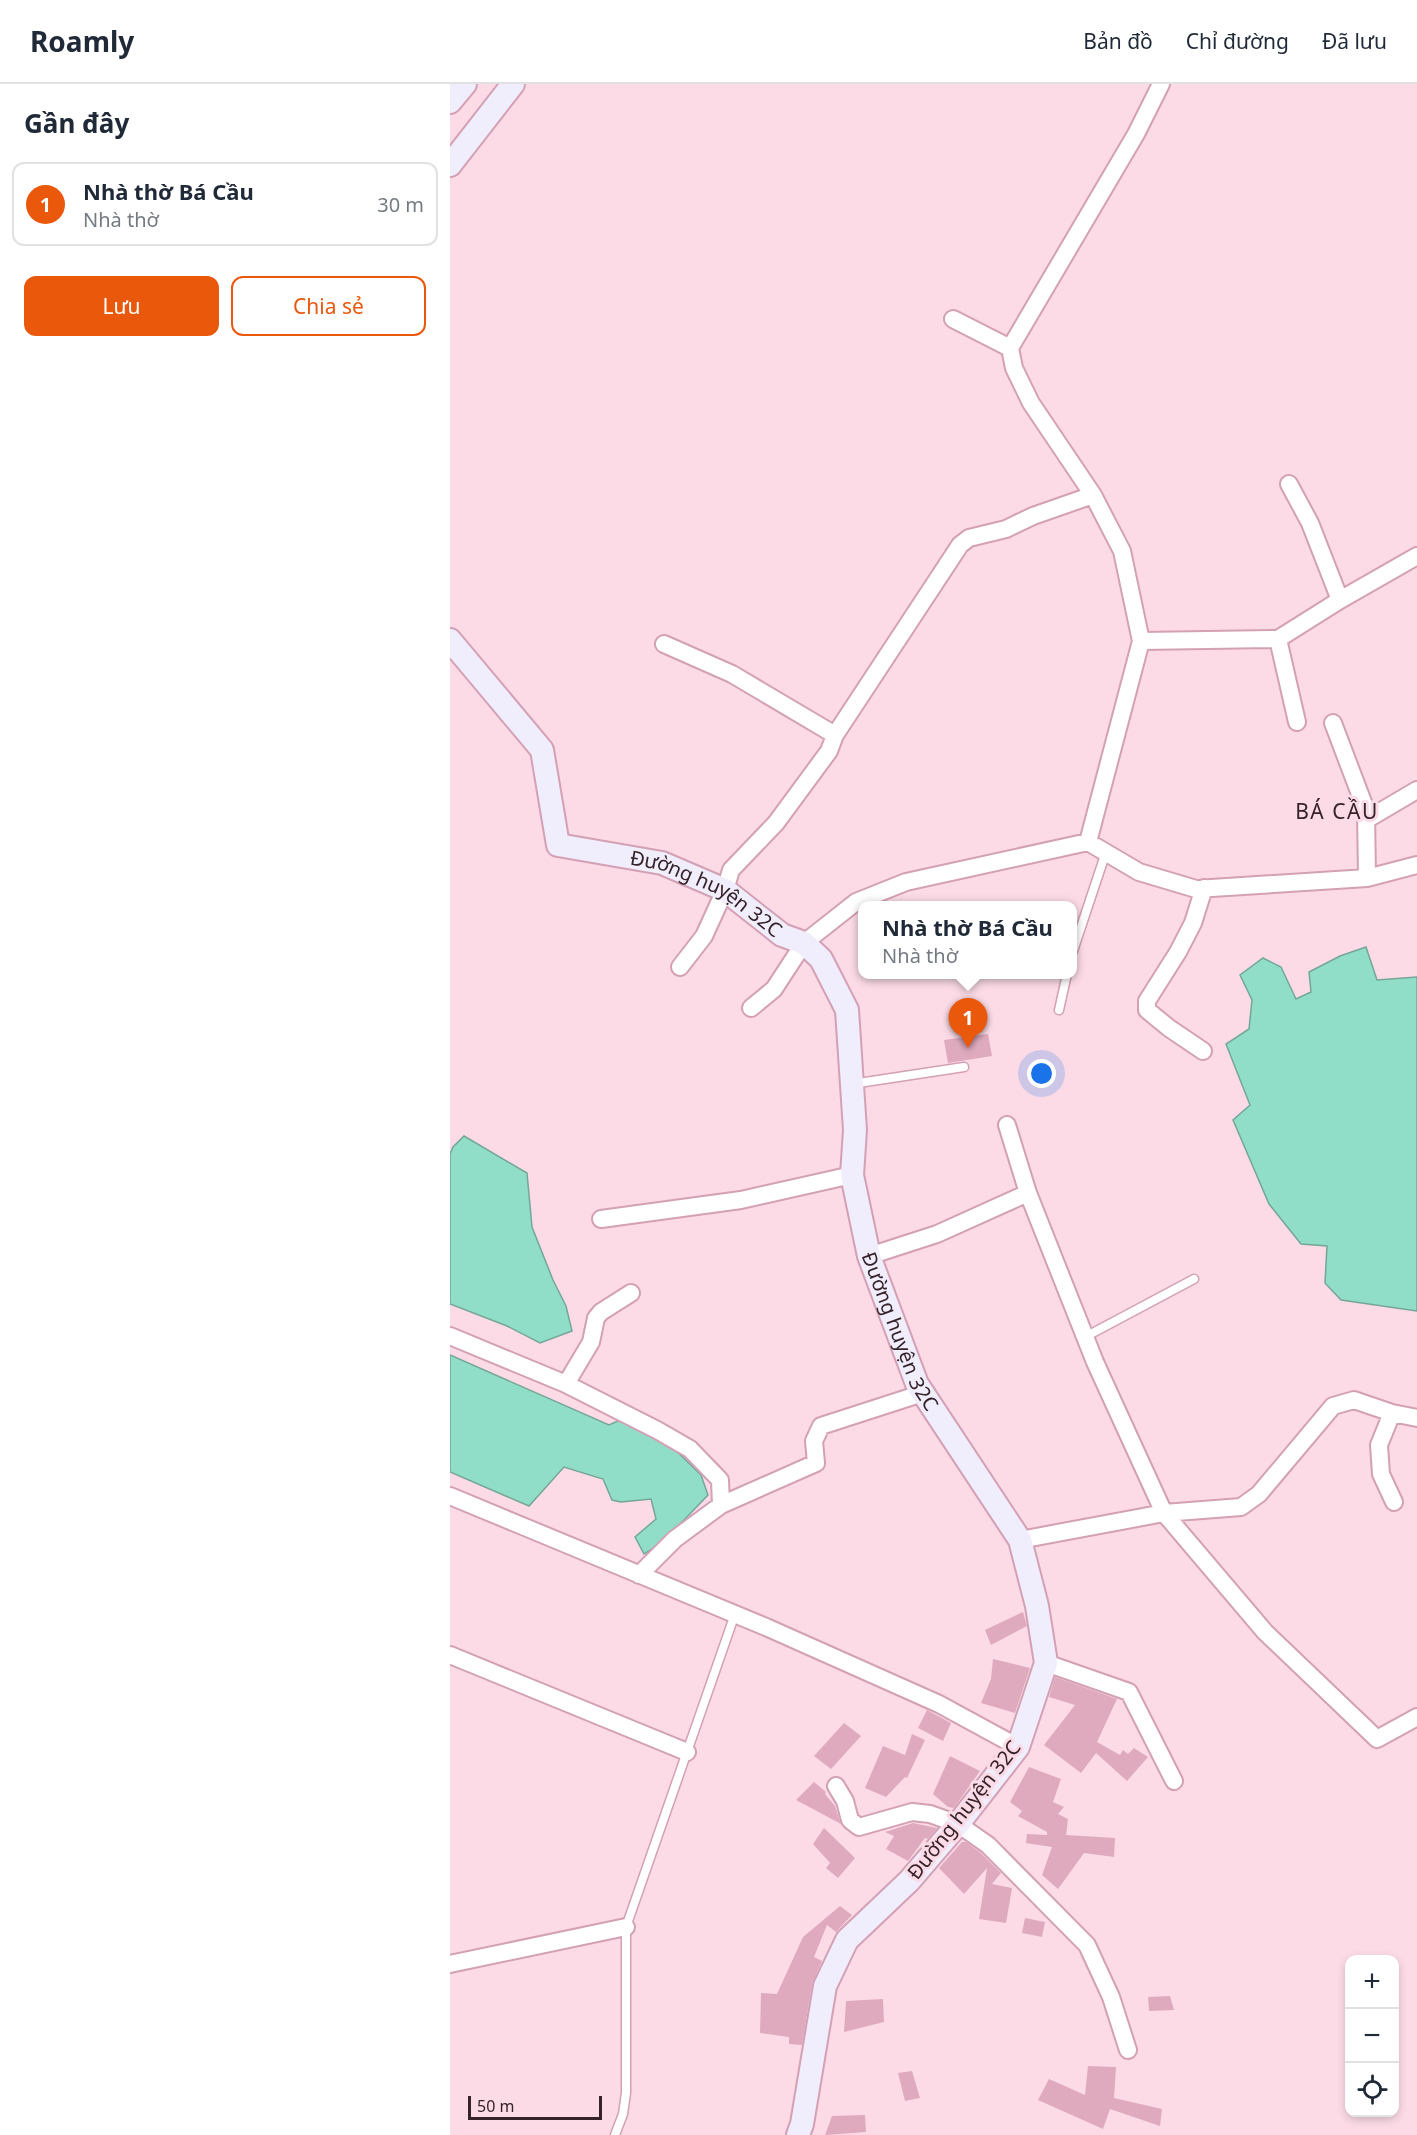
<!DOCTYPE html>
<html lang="vi">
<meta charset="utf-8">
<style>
body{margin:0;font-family:"Noto Sans",sans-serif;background:#f2f2f3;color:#1f2937}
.controls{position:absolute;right:18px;bottom:18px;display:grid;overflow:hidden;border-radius:12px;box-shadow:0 3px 9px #0003}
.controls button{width:54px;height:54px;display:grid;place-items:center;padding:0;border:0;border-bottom:2px solid #e0e1e3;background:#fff;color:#1f2937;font:30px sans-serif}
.scale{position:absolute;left:18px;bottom:15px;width:134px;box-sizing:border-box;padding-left:6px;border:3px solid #362229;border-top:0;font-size:16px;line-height:21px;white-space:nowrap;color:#362229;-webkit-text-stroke:4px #fcdbe7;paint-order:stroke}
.you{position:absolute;left:592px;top:990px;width:21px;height:21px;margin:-15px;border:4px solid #fff;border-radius:50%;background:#1a73e8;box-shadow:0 0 0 9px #1a73e833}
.badge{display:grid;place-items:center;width:39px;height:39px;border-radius:50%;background:#ea580c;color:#fff;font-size:20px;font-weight:700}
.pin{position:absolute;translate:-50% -50px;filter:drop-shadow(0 2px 3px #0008)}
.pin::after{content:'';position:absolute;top:32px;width:21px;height:18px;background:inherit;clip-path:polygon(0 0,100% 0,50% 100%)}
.popup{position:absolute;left:408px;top:817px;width:219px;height:78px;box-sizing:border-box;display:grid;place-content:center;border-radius:12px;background:#fff;filter:drop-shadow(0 2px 4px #0005);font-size:20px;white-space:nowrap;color:#747a83}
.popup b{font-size:22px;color:#1f2937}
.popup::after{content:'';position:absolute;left:50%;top:100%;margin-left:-12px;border:12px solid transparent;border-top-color:#fff}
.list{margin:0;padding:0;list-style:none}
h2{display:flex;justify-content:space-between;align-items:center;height:78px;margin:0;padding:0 24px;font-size:26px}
h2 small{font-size:20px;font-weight:400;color:#747a83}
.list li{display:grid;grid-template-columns:39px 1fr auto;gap:18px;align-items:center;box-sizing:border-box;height:84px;margin:0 12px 12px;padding:0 12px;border:2px solid #e0e1e3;border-radius:12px}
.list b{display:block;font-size:22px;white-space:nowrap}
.list p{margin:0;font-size:20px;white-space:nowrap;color:#747a83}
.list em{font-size:20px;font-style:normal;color:#747a83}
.actions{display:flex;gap:12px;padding:18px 24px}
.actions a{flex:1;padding:14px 0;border:2px solid #ea580c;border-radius:12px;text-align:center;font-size:21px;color:#ea580c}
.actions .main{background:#ea580c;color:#fff}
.icon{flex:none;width:33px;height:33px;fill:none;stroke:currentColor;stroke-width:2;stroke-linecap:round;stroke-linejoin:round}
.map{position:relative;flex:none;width:967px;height:2051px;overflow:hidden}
header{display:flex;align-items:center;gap:36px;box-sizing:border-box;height:84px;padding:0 30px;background:#fff;border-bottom:2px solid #e0e1e3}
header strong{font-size:28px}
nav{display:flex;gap:33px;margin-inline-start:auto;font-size:21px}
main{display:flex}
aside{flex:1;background:#fff}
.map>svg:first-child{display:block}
.water{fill:#90dec8;stroke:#75a698;stroke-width:1.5}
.building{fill:#dfaabe}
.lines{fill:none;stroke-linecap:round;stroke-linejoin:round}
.lane-casing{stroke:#d4a0b4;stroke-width:11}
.street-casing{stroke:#d4a0b4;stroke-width:20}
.secondary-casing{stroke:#d4a0b4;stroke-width:26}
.lane{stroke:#fff;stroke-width:8}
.street{stroke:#fff;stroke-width:16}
.secondary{stroke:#f0edfd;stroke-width:22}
.labels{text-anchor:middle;stroke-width:6;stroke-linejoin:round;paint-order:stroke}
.street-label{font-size:20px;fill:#362229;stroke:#fcdbe7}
.neighbourhood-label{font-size:21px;letter-spacing:1.5px;fill:#362229;stroke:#fcdbe7}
</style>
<header>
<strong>Roamly</strong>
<nav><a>Bản đồ</a><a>Chỉ đường</a><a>Đã lưu</a></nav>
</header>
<main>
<aside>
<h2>Gần đây<small></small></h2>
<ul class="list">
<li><span class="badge">1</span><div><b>Nhà thờ Bá Cầu</b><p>Nhà thờ</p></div><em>30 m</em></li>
</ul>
<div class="actions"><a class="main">Lưu</a><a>Chia sẻ</a></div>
</aside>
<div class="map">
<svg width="967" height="2051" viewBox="0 0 967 2051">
<rect width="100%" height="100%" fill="#fcdbe7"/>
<path class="water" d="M916 863 927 896 967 893V1227L891 1216 875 1199 877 1162 851 1160 819 1120 783 1036 800 1021 776 960 799 945 802 916 790 891 813 874 831 883 846 915 861 908 859 888 890 872Z
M14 1052 77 1089 82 1143 103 1196 116 1222 122 1247 90 1259 57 1242 0 1220V1070L3 1063Z
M0 1271 159 1341 172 1335 209 1350 251 1391 258 1411 212 1459 194 1470 185 1453 206 1435 201 1415 171 1418 162 1416 153 1395 114 1383 79 1422 0 1388Z"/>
<path class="building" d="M538 950 542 972 498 979 494 956Z
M573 1528 577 1542 541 1561 535 1546Z
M543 1575 580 1584 565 1629 531 1619 541 1595Z
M605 1593 667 1615 647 1658 670 1671 673 1666 678 1670 684 1664 698 1673 677 1697 646 1669 631 1689 594 1661 625 1621 599 1613Z
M477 1626 501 1639 493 1657 468 1644Z
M394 1639 411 1652 381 1685 364 1672Z
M462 1650 475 1656 457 1694 455 1693 436 1713 415 1704 433 1662 455 1671Z
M500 1672 530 1687 504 1724 498 1723 483 1710Z
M579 1683 611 1695 603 1718 614 1723 608 1730 618 1735 616 1751 665 1754 664 1773 634 1769 608 1805 592 1791 602 1763 576 1759 577 1750 597 1751V1748L568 1732 572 1727 560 1718Z
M364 1698 376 1708 375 1710 385 1722 391 1740 346 1716Z
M463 1739 487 1744 478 1755 475 1754 458 1777 436 1765 444 1752 435 1748Z
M374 1744 405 1774 388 1794 376 1784 380 1779 363 1760Z
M512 1758H516L531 1769 551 1789 542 1800 562 1804 556 1839 529 1835 537 1784 514 1810 489 1784Z
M390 1822 402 1831 386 1848 377 1841 364 1873 372 1877 362 1900 352 1961 339 1960V1953L310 1949 311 1909 327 1910 353 1853Z
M575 1834 595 1838 592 1853 572 1849Z
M720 1912 724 1926 699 1927 698 1913Z
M433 1915 434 1938 394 1948 396 1917Z
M638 1982 666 1983 664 2014 712 2025 710 2042 660 2025 653 2045 588 2016 599 1995 635 2011Z
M462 1987 470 2014 455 2017 448 1989Z
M415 2031 416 2048 375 2051 382 2032Z"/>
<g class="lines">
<defs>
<path id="lane" d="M623 867 656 768
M609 926 617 890
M402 1000 514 983
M635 1253 744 1195
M165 2051 173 2030 176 2009V1843L285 1530"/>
<path id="street" d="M503 235 560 264
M839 400 860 439 890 516
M828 555 847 638
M691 557 828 555 890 516 967 472
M214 560 282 590 385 651
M883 639 916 726 917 794
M916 736 967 706
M638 758 691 557 672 467 643 411 581 319 564 284 560 264 686 50 711 0
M230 883 254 852 275 806 281 786 326 739 379 667 385 651 510 461 519 454 556 445 583 432 643 411
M301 924 324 905 354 859 406 818 456 798 638 758 689 788 746 805 917 794 967 781
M753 967 719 944 697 926V917L728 868 743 839 754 804
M557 1041 578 1109 645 1278 714 1429 815 1548 927 1655 967 1633
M151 1135 291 1116 402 1091
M419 1172 487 1150 578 1109
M0 1252 116 1300 207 1346 240 1365 270 1396 271 1421 225 1455 189 1491
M116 1300 141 1258 146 1234 151 1228 181 1209
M942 1329 929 1361 931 1390 944 1418
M0 1412 316 1543 489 1620 568 1663
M271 1421 366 1379 364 1357 371 1342 473 1309
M570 1456 714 1429 791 1423 809 1410 883 1322 904 1316 942 1329 967 1334
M0 1571 237 1668
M596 1579 679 1608 724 1697
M386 1702 395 1717 400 1736 409 1743 462 1728 480 1730 508 1740 538 1761 637 1861 661 1913 678 1966
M0 1880 176 1843"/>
<g id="secondary">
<path d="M0 18 15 0"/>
<path d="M0 81 63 0"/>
<path id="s1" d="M0 556 92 666 108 761 212 779 275 806 332 851 354 859 371 875 397 926 405 1046 402 1091 419 1172 467 1300 570 1456 587 1522 596 1579 568 1663 508 1740 459 1797 397 1856 375 1902 352 2040 348 2051"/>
</g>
</defs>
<use href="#lane" class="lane-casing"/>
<use href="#street" class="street-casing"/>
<use href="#secondary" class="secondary-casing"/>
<use href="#lane" class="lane"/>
<use href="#street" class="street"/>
<use href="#secondary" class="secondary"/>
</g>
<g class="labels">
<g class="street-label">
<text dy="7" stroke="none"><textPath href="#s1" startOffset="398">Đường huyện 32C</textPath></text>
<text dy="7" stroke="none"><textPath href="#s1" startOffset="920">Đường huyện 32C</textPath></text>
<text transform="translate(514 1726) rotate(-52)" y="7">Đường huyện 32C</text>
</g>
<g class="neighbourhood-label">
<text x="887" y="735">BÁ CẦU</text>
</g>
</g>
</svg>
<div class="controls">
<button>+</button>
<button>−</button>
<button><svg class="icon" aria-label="locate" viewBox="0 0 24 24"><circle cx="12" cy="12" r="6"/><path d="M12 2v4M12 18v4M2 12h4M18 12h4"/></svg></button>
</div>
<div class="scale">50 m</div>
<div class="you"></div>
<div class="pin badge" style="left:518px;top:964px">1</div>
<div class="popup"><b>Nhà thờ Bá Cầu</b>Nhà thờ</div>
</div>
</main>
